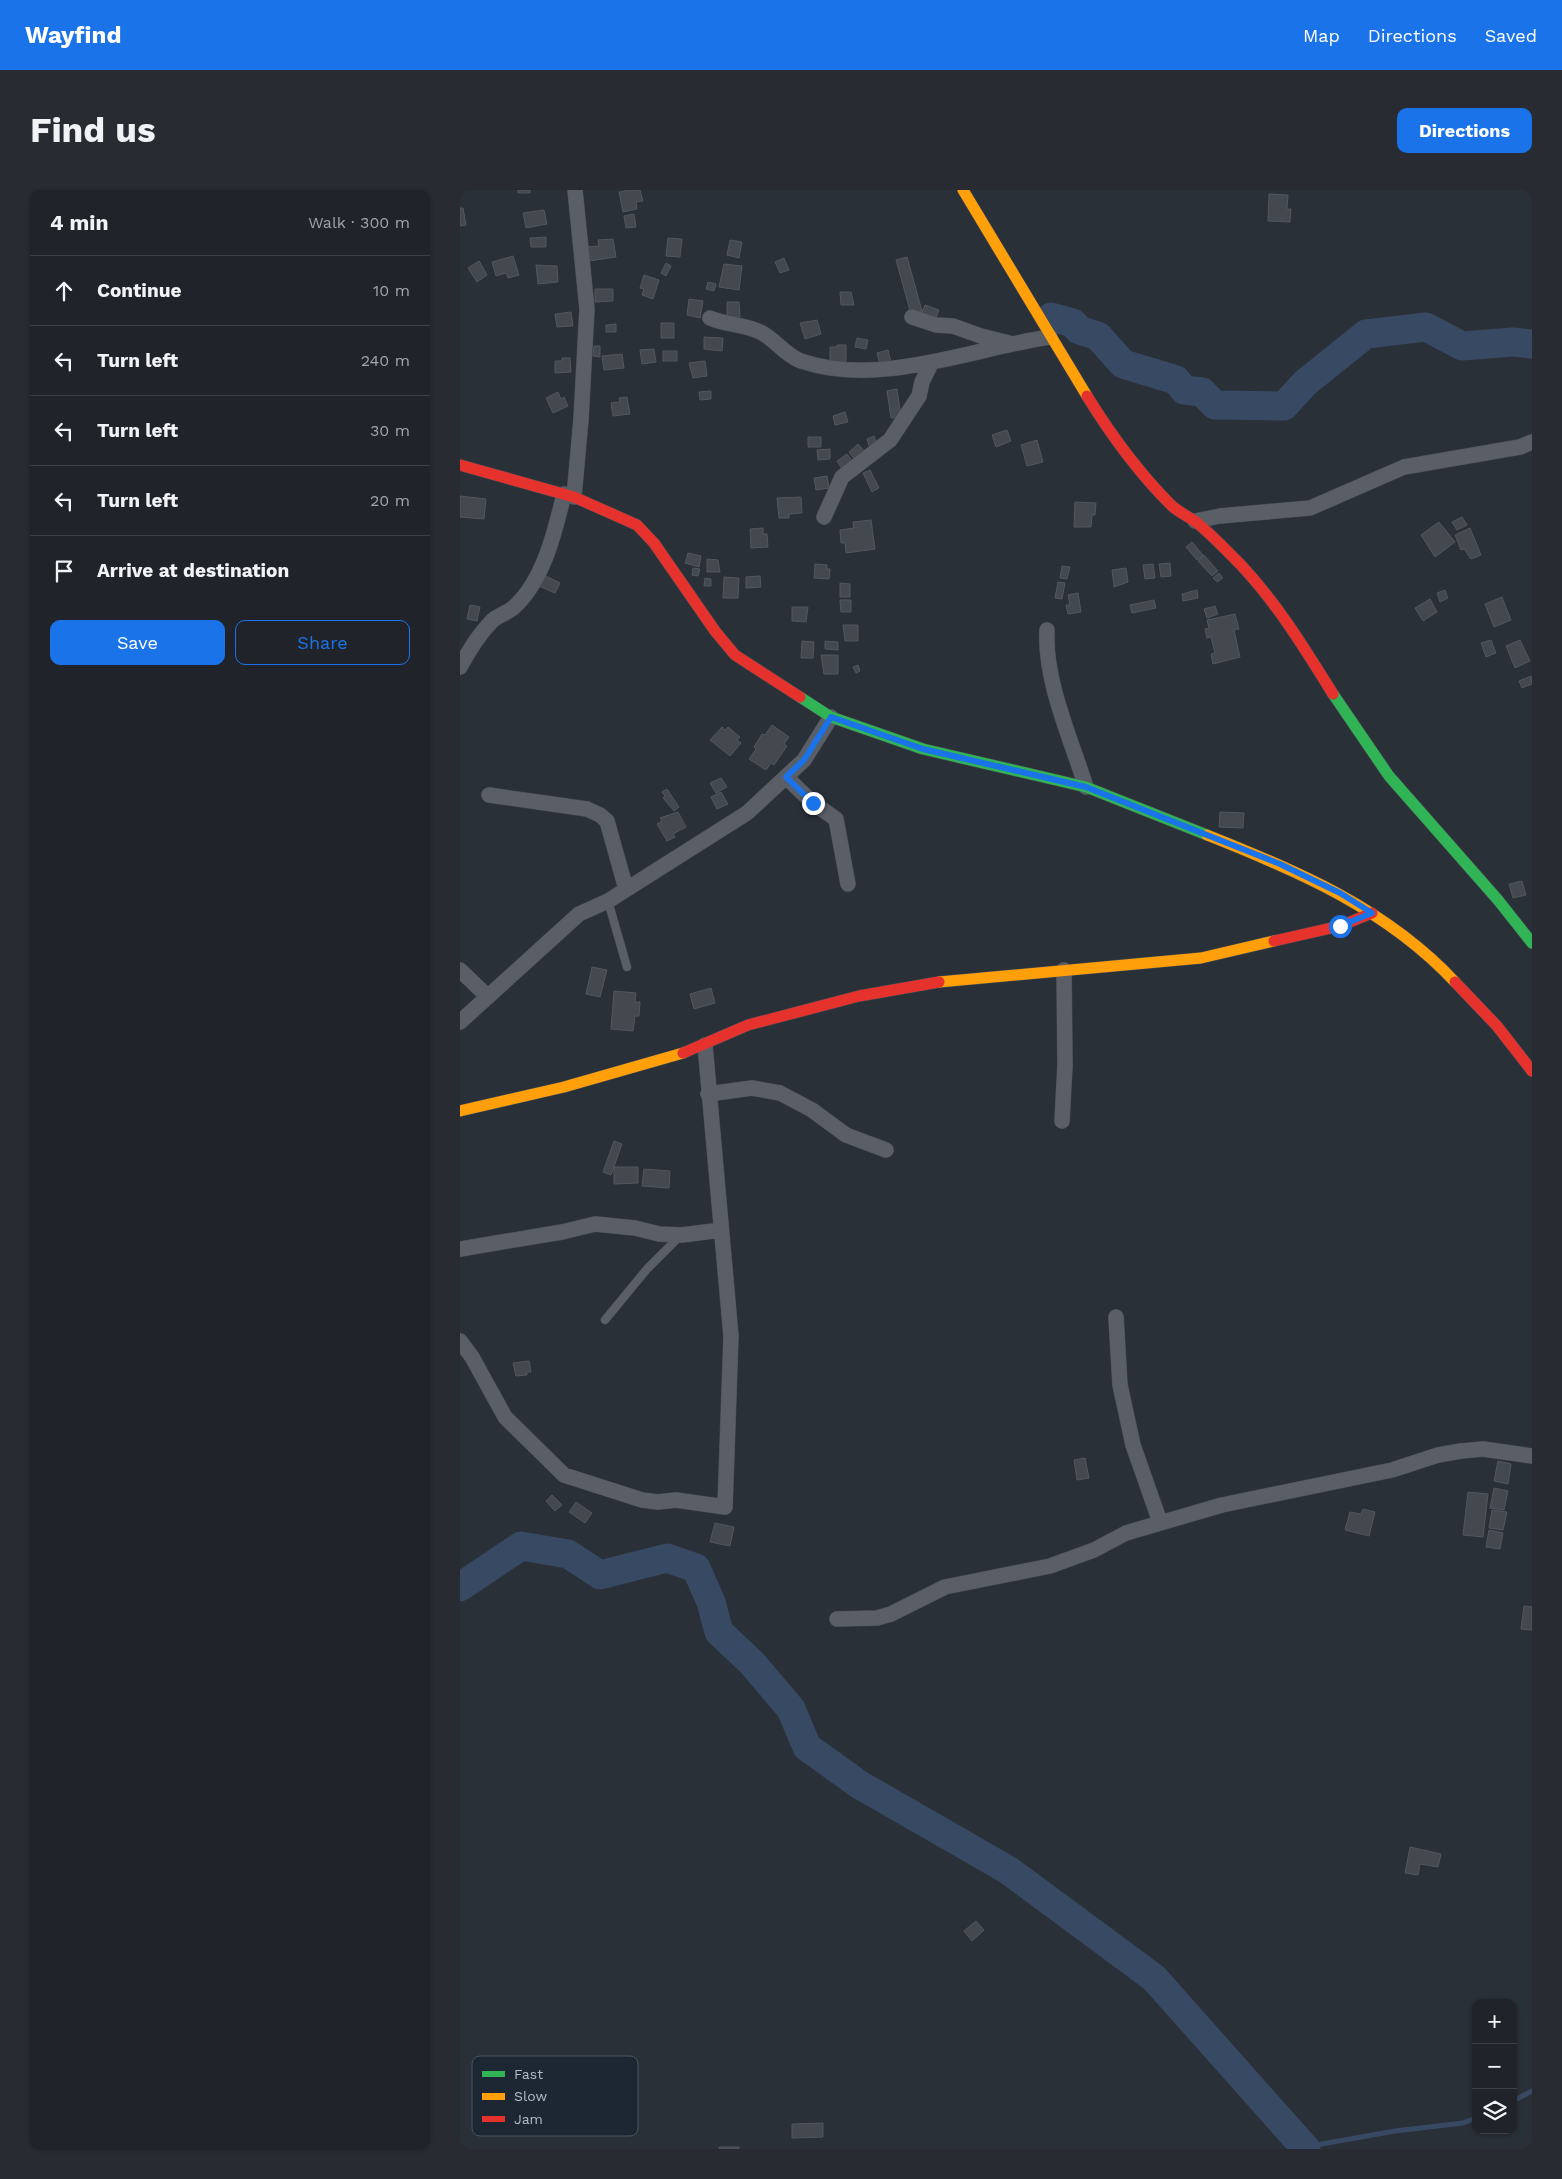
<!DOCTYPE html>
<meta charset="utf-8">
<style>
body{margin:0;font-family:"Work Sans",sans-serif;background:#282c32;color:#f1f3f6}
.controls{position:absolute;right:15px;bottom:15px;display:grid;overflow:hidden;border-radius:10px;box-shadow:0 1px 4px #0004}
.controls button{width:45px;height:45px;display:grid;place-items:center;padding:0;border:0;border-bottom:1px solid #3d4147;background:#20242a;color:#f1f3f6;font:25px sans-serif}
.stop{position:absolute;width:15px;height:15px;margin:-11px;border:4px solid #1a73e8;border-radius:50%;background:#fff}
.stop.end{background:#1a73e8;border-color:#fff;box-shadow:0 1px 5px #0008}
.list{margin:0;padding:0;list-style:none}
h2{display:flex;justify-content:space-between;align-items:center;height:65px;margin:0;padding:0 20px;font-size:21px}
h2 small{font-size:16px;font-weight:400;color:#a2a4a8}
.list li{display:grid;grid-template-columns:32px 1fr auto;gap:15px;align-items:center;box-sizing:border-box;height:70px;padding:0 20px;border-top:1px solid #3d4147}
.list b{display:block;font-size:19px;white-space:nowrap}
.list em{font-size:16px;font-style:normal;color:#a2a4a8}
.actions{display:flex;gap:10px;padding:15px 20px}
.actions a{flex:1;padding:11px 0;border:1px solid #1a73e8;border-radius:10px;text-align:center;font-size:18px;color:#1a73e8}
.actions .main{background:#1a73e8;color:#fff}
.icon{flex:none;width:28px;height:28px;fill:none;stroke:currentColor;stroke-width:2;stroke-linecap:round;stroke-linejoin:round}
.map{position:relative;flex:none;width:1072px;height:1959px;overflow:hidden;border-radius:10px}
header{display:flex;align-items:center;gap:30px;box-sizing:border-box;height:70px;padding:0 25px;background:#1a73e8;color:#fff}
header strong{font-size:24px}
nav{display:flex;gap:28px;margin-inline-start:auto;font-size:18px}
.intro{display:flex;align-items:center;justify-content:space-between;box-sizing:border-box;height:120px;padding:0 30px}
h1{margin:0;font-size:35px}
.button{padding:12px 22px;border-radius:10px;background:#1a73e8;color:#fff;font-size:18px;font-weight:700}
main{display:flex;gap:30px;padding:0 30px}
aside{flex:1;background:#20242a;border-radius:10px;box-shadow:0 1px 4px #0004}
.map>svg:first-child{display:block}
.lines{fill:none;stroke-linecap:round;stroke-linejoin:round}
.stream{stroke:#384963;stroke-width:5}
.river{stroke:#384963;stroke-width:29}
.building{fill:#444950;stroke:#52575f}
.lane-casing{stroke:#484c53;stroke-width:9}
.street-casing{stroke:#484c53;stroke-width:16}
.fast-casing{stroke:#484c53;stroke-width:12}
.slow-casing{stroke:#484c53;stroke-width:12}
.jam-casing{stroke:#484c53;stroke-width:12}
.lane{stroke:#5a5e66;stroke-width:8}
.street{stroke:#5a5e66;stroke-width:15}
.fast{stroke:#30b455;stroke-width:11}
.slow{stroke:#ff9f0a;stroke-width:11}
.jam{stroke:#e5322d;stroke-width:11}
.route{stroke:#1a73e8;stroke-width:6}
.key{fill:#1d2633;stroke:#4a5360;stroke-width:1}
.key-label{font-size:14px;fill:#b4bcc9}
</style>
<header>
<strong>Wayfind</strong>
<nav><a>Map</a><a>Directions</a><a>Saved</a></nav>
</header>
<div class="intro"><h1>Find us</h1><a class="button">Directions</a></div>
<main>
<aside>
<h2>4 min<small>Walk · 300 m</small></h2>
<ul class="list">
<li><svg class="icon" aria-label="ahead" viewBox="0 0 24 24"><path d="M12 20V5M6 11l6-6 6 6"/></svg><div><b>Continue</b></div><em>10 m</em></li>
<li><svg class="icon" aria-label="left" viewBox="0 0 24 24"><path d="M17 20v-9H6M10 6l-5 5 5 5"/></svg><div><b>Turn left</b></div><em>240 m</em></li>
<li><svg class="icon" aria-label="left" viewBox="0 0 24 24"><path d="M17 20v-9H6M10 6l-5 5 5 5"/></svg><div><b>Turn left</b></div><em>30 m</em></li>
<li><svg class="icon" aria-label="left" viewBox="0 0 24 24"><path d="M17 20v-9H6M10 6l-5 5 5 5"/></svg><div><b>Turn left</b></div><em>20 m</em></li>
<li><svg class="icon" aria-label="arrive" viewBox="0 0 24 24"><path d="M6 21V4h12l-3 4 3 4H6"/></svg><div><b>Arrive at destination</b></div></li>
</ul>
<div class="actions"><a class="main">Save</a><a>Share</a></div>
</aside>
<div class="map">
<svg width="1072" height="1959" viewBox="0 0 1072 1959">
<rect width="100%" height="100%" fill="#2a3038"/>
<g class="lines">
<path class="stream" d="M1053 1911 1072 1901
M845 1957 935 1941 1003 1933 1016 1928"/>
<path class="river" d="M591 127 613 133 619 140 638 146 663 174 716 190 724 200 742 202 755 215 824 216 845 193 906 144 966 137 1002 156 1053 152 1072 154
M0 1397 61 1356 108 1364 140 1385 207 1368 236 1378 251 1412 259 1442 292 1473 331 1519 347 1557 400 1595 548 1680 694 1788 846 1959"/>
</g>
<path class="building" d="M58 0H70V3H58Z
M170 0H180L183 11 176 12 177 19 163 22 159 2Z
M809 4 828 5 827 19H831L830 32 808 31Z
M0 18H3L6 35 0 36Z
M84 20 87 34 66 38 63 23Z
M174 24 176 37 166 38 164 26Z
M86 47V57H71L70 48Z
M208 48 222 49 220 67 206 66Z
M153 49 156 67 129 71 127 57 139 56 138 50Z
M270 50 282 52 279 68 267 65Z
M53 66 59 85 48 88 46 83 36 86 32 72Z
M447 67 462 121 451 124 436 70Z
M324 68 329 80 320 83 315 72Z
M19 71 27 85 17 92 8 78Z
M206 73 211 76 206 86 201 83Z
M264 74 282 76 279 100 259 97Z
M76 75 97 76 98 92 78 94Z
M184 85 199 90 193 109 182 105 184 99 180 98Z
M248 92 256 94 254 101 246 99Z
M135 99H153V111L135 112Z
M380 102H391L394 115H381Z
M229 109 243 111 240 128 227 125Z
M267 112H279L280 127H267Z
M465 115 479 120 475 131 461 125Z
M111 122 113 136 97 137 95 124Z
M357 130 361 144 345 149 340 133Z
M201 133H214V148H201Z
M156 134V142H146V135Z
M244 147 263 148 262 161 244 159Z
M397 148 408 150 406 159 395 157Z
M377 155H386V172L370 171V157H377Z
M134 156H140V167L133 166Z
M194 159 196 172 182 174 180 160Z
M428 160 431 173 420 175 417 163Z
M203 161H217V171H203Z
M162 164 164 178 144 180 142 166Z
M102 168H110L111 182 95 183V171H102Z
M245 171 247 186 233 188 229 173Z
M437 199 441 227 431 228 427 201Z
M251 201V209L240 210 239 202Z
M98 202 101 209 104 207 108 216 93 223 86 208Z
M167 207 170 224 153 226 151 213 160 212 159 208Z
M385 222 388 232 375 235 373 226Z
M547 240 551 251 536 257 532 245Z
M414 246 417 255 410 258 407 249Z
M348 247H361V257H348Z
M577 250 583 272 567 276 561 255Z
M398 254 404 261 395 270 389 262Z
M370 259V269L358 270 357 260Z
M387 264 393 272 382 279 377 271Z
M410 280 419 298 412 302 403 283Z
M367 286 369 298 356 300 354 288Z
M0 306 26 309 24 329 0 327Z
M341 307 342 323 329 324V328H319L317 308Z
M615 312 636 313 635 325H632L631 337H614Z
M1002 327 1007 335 997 340 992 332Z
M411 330 415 359 386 363 385 353H381L380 340 394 338 393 332Z
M979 332 995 352 975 367 961 345Z
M303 338V344H307L308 357 291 358 290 339Z
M1010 338 1021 365 1011 369 1004 359 1001 360 995 345Z
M732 352 743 365 737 370 726 357Z
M228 363 241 366 239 377 225 373Z
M744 365 758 381 752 386 738 371Z
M247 369 258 370 260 382H247Z
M710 373 711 386 701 387 699 374Z
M355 374 367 375V379H370L369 389 354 388Z
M693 374 695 388 685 389 683 375Z
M602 376 610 377 607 389 600 388Z
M233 378 240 379 238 386 232 385Z
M666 378 668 392 654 397 652 380Z
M759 383 763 388 757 392 753 388Z
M84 385 100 393 95 403 79 396Z
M300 386 301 397 286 398V387Z
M264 387 279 388 278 408H263Z
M245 388 251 389V396H244Z
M598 392 605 393 602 409 595 408Z
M380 393 390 394V407H380Z
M737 400 738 408 723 411 722 404Z
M985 400 988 408 980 412 977 403Z
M618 403 621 422 608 424 606 415H610L608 405Z
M1042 407 1051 430 1034 437 1025 414Z
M970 409 977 422 963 431 955 418Z
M380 410H391V422H381Z
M694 410 696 418 672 423 670 415Z
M10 415 20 417 17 431 7 429Z
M755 416 758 424 747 428 744 419Z
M332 417H348L346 432 332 431Z
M775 424 779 439 774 440 780 467 753 474 751 464 755 463 751 447 747 448 745 439 749 438 747 430Z
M383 435H398V451H385Z
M1031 450 1036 463 1026 467 1021 453Z
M1060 450 1070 471 1055 478 1046 456Z
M342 451 354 452 353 468H341Z
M365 451 378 452V460L365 459Z
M361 465H378V484H364Z
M398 475 400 481 396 483 393 477Z
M1071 486 1072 494 1062 498 1059 491Z
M312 535 329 547 324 554 327 556 314 575 311 573 306 580 289 569 296 559 294 557 302 544 305 545Z
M262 537 265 540 268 537 280 547 277 550 281 553 270 566 250 550Z
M261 588 267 597 256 603 250 593Z
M207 599 219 617 214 621 203 608 205 606 202 602Z
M261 602 268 614 257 619 251 607Z
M218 622 226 637 213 644 215 647 207 651 197 634 202 631 200 628Z
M760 622 784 623 783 638 759 637Z
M1062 691 1066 705 1053 708 1049 694Z
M132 777 147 780 140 807 126 804Z
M251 798 255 813 234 819 230 804Z
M154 801 176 803 175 812H180L179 826H175L173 841 151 839Z
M154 951 162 954 151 985 143 982Z
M154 977H178V993L154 994Z
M184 979 210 981 209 998 182 996Z
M69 1171 71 1182H67V1185L56 1186 53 1173Z
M625 1268 629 1288 617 1290 614 1270Z
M1038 1271 1051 1274 1048 1294 1034 1291Z
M1034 1298 1048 1301 1044 1320 1030 1318Z
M1008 1302 1028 1304 1023 1347 1003 1345Z
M92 1305 102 1315 95 1321 86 1311Z
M116 1312 132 1323 125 1333 109 1322Z
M903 1319 915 1322 909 1346 885 1340 890 1322 901 1324Z
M1032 1320 1047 1322 1043 1340 1029 1338Z
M255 1333 274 1337 270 1356 250 1352Z
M1029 1340 1043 1343 1040 1359 1026 1357Z
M1064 1416 1072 1417V1440L1061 1439Z
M950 1657 981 1664 978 1677 960 1674 958 1685 945 1683Z
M516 1731 524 1740 512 1751 504 1741Z
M363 1933V1947L332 1948V1934Z
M259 1957H279V1959H259Z"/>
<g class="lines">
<defs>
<path id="lane" d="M148 711 167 777
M145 1130 187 1079 220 1046"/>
<path id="street" d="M452 127 476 135 493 136 521 146 549 153
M250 128C266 135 282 134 298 141 315 148 324 165 341 171 420 198 513 158 590 147
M114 307 121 229 127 119 115 0
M364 327 382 287 430 250 459 206 462 192 472 172
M735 331 760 326 850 318 944 277 1060 257 1072 252
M587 440C584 490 611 549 626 597
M0 477C9 460 19 444 33 430 39 425 47 423 53 418 83 392 95 342 104 304
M326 587 353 613 376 629 388 694
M29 605 127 619 140 625 147 631 166 699
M0 780 28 807
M0 832 119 724 148 711 287 623 344 570 371 527
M248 904 292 898 320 903 352 920 386 945 426 960
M602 931 605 875 604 780
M0 1059 102 1042 135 1034 175 1038 199 1044 222 1045 261 1040
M656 1127 660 1195 673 1255 700 1332
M0 1151 12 1167 45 1227 104 1285 182 1310 198 1312 216 1310 265 1317 271 1146 245 855
M377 1429 417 1428 431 1424 485 1397 590 1376 634 1360 666 1343 762 1315 932 1280 978 1265 1001 1261 1023 1259 1072 1266"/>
<path id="fast" d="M873 504 929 586 1038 710 1072 753
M340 507 371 527 463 559 626 597 747 645"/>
<path id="slow" d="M503 0 627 206
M747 645C838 681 927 719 995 792
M479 792 741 768 814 751
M0 921 104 897 223 863"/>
<path id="jam" d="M627 206C651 245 679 283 711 315 718 322 728 326 736 332 752 345 766 360 780 374 817 413 845 459 873 504
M0 275 114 307 177 335 194 353 255 441 275 465 340 507
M814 751 880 736 912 723
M995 792 1037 836 1072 881
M223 863 288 835 399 806 479 792"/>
</defs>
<use href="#lane" class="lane-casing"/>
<use href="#street" class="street-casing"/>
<use href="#fast" class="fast-casing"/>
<use href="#slow" class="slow-casing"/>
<use href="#jam" class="jam-casing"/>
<use href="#lane" class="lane"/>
<use href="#street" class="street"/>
<use href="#fast" class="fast"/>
<use href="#slow" class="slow"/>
<use href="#jam" class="jam"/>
</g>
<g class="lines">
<path class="route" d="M353 613 326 587 344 570 371 527 463 559 626 597 820 674 880 703 912 723 880 736"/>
</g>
<rect x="12" y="1866" width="166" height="80" rx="8" class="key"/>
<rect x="22" y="1881" width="23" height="6" fill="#30b455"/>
<rect x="22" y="1903" width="23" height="7" fill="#ff9f0a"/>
<rect x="22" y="1926" width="23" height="6" fill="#e5322d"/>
<g class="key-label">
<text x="54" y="1889">Fast</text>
<text x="54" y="1911">Slow</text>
<text x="54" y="1934">Jam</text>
</g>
</svg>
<div class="controls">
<button>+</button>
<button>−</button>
<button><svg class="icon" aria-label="layers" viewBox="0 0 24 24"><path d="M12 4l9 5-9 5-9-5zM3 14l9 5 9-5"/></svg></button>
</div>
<div class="stop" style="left:880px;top:736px"></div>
<div class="stop end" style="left:353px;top:613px"></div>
</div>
</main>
